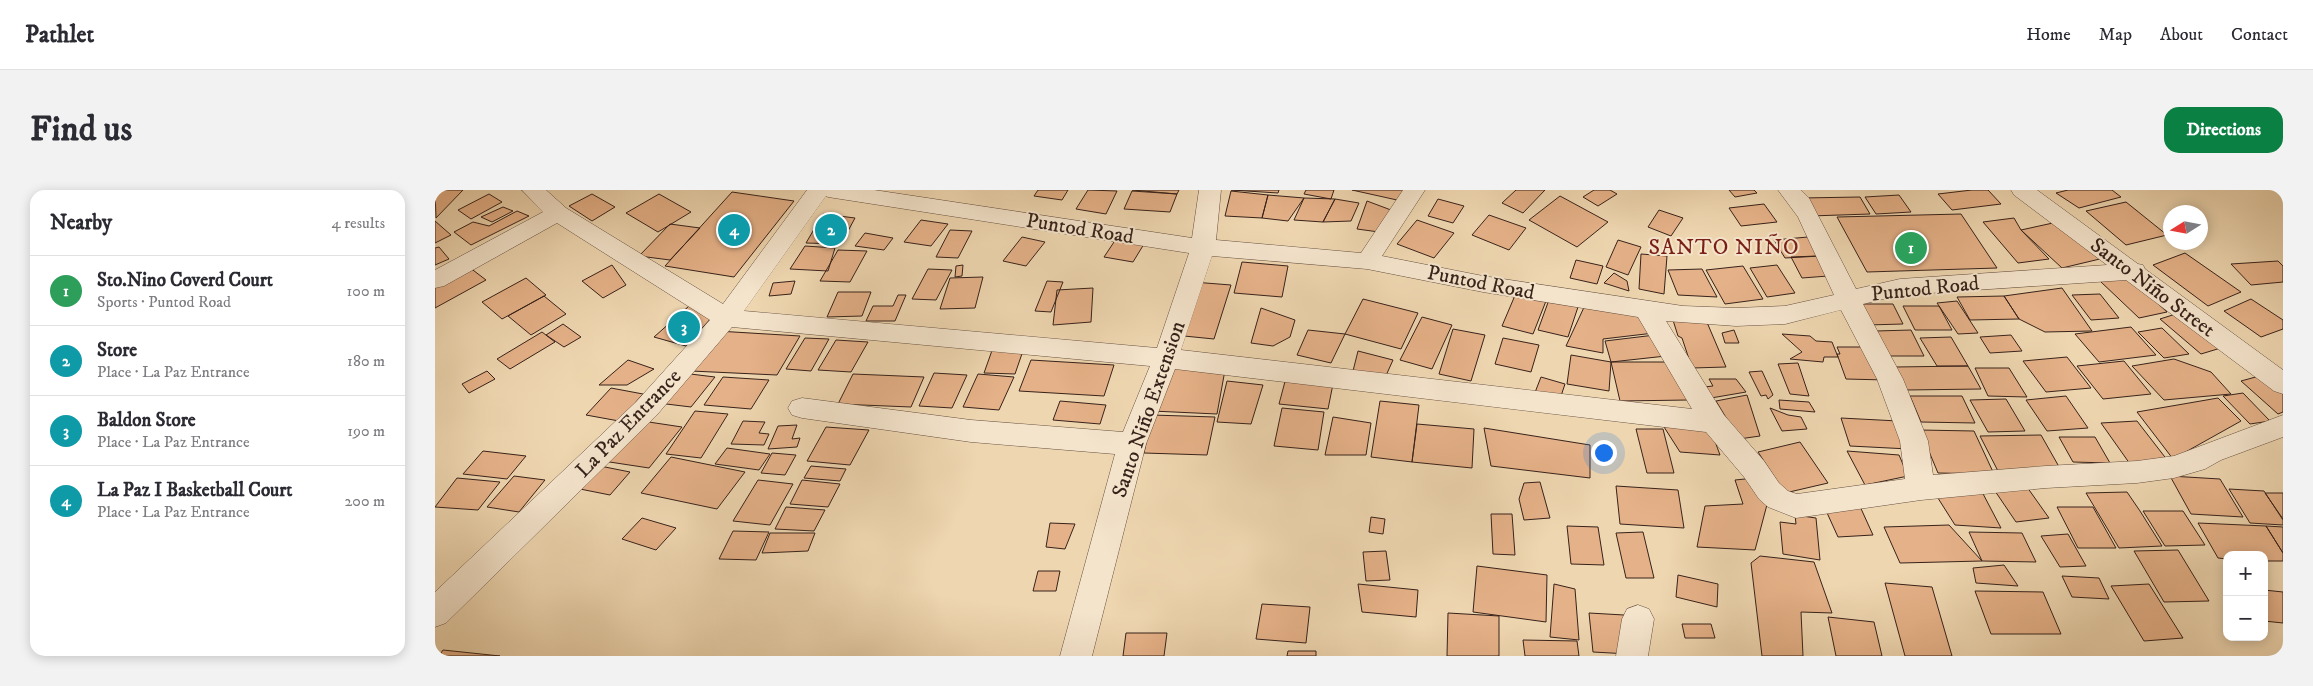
<!DOCTYPE html>
<meta charset="utf-8">
<style>
body{margin:0;font-family:"IM FELL DW Pica",serif;background:#f2f2f3;color:#2b2b33}
.controls{position:absolute;right:15px;bottom:15px;display:grid;overflow:hidden;border-radius:10px;box-shadow:0 2px 12px #0003}
.controls button{width:45px;height:45px;display:grid;place-items:center;padding:0;border:0;border-bottom:1px solid #e1e1e2;background:#fff;color:#2b2b33;font:25px sans-serif}
.compass{position:absolute;left:1728px;top:15px;width:45px;height:45px;border-radius:50%;background:#fff;box-shadow:0 2px 12px #0003;rotate:259deg}
.you{position:absolute;left:1168px;top:262px;width:18px;height:18px;margin:-12px;border:4px solid #fff;border-radius:50%;background:#1a73e8;box-shadow:0 0 0 8px #1a73e833}
.badge{display:grid;place-items:center;width:32px;height:32px;border-radius:50%;background:#0b8043;color:#fff;font-size:16px;font-weight:700}
.pin{position:absolute;translate:-50% -50%;border:2px solid #fff;box-shadow:0 1px 5px #0006}
.list{margin:0;padding:0;list-style:none}
h2{display:flex;justify-content:space-between;align-items:center;height:65px;margin:0;padding:0 20px;font-size:21px}
h2 small{font-size:16px;font-weight:400;color:#7c7c81}
.list li{display:grid;grid-template-columns:32px 1fr auto;gap:15px;align-items:center;box-sizing:border-box;height:70px;padding:0 20px;border-top:1px solid #e1e1e2}
.list b{display:block;font-size:19px;white-space:nowrap}
.list p{margin:0;font-size:16px;white-space:nowrap;color:#7c7c81}
.list em{font-size:16px;font-style:normal;color:#7c7c81}
.map{position:relative;flex:none;width:1848px;height:466px;overflow:hidden;border-radius:15px}
header{display:flex;align-items:center;gap:30px;box-sizing:border-box;height:70px;padding:0 25px;background:#fff;border-bottom:1px solid #e1e1e2}
header strong{font-size:24px}
nav{display:flex;gap:28px;margin-inline-start:auto;font-size:18px}
.intro{display:flex;align-items:center;justify-content:space-between;box-sizing:border-box;height:120px;padding:0 30px}
h1{margin:0;font-size:35px}
.button{padding:12px 22px;border-radius:15px;background:#0b8043;color:#fff;font-size:18px;font-weight:700}
main{display:flex;gap:30px;padding:0 30px}
aside{flex:1;background:#fff;border-radius:15px;box-shadow:0 2px 12px #0003}
.map>svg:first-child{display:block}
.building{fill:#e5b188;stroke:#37221a}
.lines{fill:none;stroke-linecap:round;stroke-linejoin:round}
.street-casing{stroke:#654f40;stroke-width:1}
.street{fill:#f4e4cc;fill-rule:evenodd}
.labels{text-anchor:middle;stroke-width:4;stroke-linejoin:round;paint-order:stroke}
.street-label{font-size:21px;fill:#37221a;stroke:#f4e4cc}
.neighbourhood-label{font-size:22px;letter-spacing:1px;fill:#7a1f14;stroke:#f4e4cc}
</style>
<header>
<strong>Pathlet</strong>
<nav><a>Home</a><a>Map</a><a>About</a><a>Contact</a></nav>
</header>
<div class="intro"><h1>Find us</h1><a class="button">Directions</a></div>
<main>
<aside>
<h2>Nearby<small>4 results</small></h2>
<ul class="list">
<li><span class="badge" style="background:#2e9e5b">1</span><div><b>Sto.Nino Coverd Court</b><p>Sports · Puntod Road</p></div><em>100 m</em></li>
<li><span class="badge" style="background:#0f9aa8">2</span><div><b>Store</b><p>Place · La Paz Entrance</p></div><em>180 m</em></li>
<li><span class="badge" style="background:#0f9aa8">3</span><div><b>Baldon Store</b><p>Place · La Paz Entrance</p></div><em>190 m</em></li>
<li><span class="badge" style="background:#0f9aa8">4</span><div><b>La Paz I Basketball Court</b><p>Place · La Paz Entrance</p></div><em>200 m</em></li>
</ul>
</aside>
<div class="map">
<svg width="1848" height="466" viewBox="0 0 1848 466">
<rect width="100%" height="100%" fill="#eed6b0"/>
<filter id="stains"><feTurbulence type="fractalNoise" baseFrequency=".004" numOctaves="4"/><feColorMatrix values="0 0 0 0 .2 0 0 0 0 .09 0 0 0 0 .02 0 0 0 .5 -.17"/></filter>
<radialGradient id="worn" r=".72"><stop offset=".6" stop-color="#630" stop-opacity="0"/><stop offset="1" stop-color="#630" stop-opacity=".3"/></radialGradient>
<path class="building" d="M0 0H28L1 28Z
M603 0H633L627 10 599 6Z
M653 0 682 1 671 24 641 19Z
M697 0H744L742 4Z
M796 0H844L843 3Z
M871 0H899L896 9 869 4Z
M917 0H969L962 10Z
M1081 0H1110L1088 23 1067 13Z
M1159 0H1175L1182 4 1163 16 1148 7Z
M1294 0H1319L1322 3 1300 7Z
M1537 0H1553L1566 14 1517 20 1503 4Z
M1633 0H1677L1686 7 1644 18 1621 3Z
M697 1 742 4 735 22 689 19Z
M796 1 833 5 827 28 790 26Z
M297 2 359 11 299 87 230 76Z
M54 4 67 12 36 29 23 20Z
M157 4 180 17 157 31 134 16Z
M224 4 256 22 223 42 191 23Z
M833 5 869 8 853 31 827 28Z
M1464 5 1476 22 1441 24 1430 7Z
M1125 6 1173 32 1142 57 1094 30Z
M1425 7 1435 24 1375 26 1366 8Z
M869 8 900 9 888 32 859 30Z
M900 9 924 13 916 31 888 32Z
M1003 9 1029 16 1018 33 993 26Z
M932 11 956 20 944 42 922 39Z
M1691 12 1732 45 1691 55 1651 21Z
M1329 14 1342 32 1306 36 1294 18Z
M68 17 78 21 57 32 46 27Z
M1224 20 1248 28 1236 46 1213 37Z
M82 21 94 26 36 55 19 42 38 32 54 36Z
M388 24 420 28 406 54 371 53Z
M1526 24 1562 78 1432 82 1402 27Z
M1054 25 1091 38 1074 60 1037 45Z
M1579 28 1586 40 1614 69 1583 73 1548 32Z
M486 30 513 34 496 56 469 52Z
M982 30 1019 43 999 68 962 54Z
M0 31 16 45 0 53Z
M1627 31 1669 68 1627 78 1586 40Z
M235 34 265 38 235 70 204 66Z
M515 40 537 41 523 68 501 67Z
M430 43 458 48 449 60 420 56Z
M587 47 610 52 591 76 568 71Z
M1373 47 1385 66 1350 68 1339 50Z
M681 49 709 54 698 72 669 67Z
M1183 50 1206 57 1193 85 1171 77Z
M370 56 400 58 393 81 355 79Z
M4 57 14 69 0 75V58Z
M403 60 432 61 415 92 385 91Z
M1750 63 1806 102 1773 116 1718 75Z
M1206 64 1232 66 1229 104 1204 99Z
M1382 66 1393 86 1367 88 1356 67Z
M1141 70 1168 76 1162 94 1135 88Z
M1843 71 1848 76V92L1816 95 1796 74Z
M807 72 853 76 847 107 799 103Z
M177 75 191 95 168 108 147 91Z
M528 75 527 86 520 87 521 76Z
M1342 75 1360 103 1332 107 1315 78Z
M1308 76 1328 109 1290 114 1271 80Z
M34 77 51 90 0 118V95Z
M493 79 517 80 501 110 477 109Z
M1267 79 1282 107 1243 105 1233 80Z
M1179 83 1192 91 1194 101 1169 93Z
M1693 86 1732 122 1704 128 1665 91Z
M548 87 540 118 505 119 515 88Z
M91 88 111 105 67 129 47 112Z
M360 91 356 104 334 106 338 93Z
M612 91 628 92 616 122 600 121Z
M758 92 796 95 779 149 739 145Z
M658 98 656 132 618 135 622 100Z
M1627 98 1657 141 1610 142 1584 129 1569 106Z
M403 102H436L427 126 392 127Z
M1081 103 1111 111 1098 144 1067 136Z
M1665 104 1684 128 1656 130 1637 105Z
M463 105H471L460 131H431L438 116H458Z
M109 106 131 124 96 145 73 126Z
M1569 106 1584 129 1535 130 1522 107Z
M1115 107 1144 114 1133 147 1103 140Z
M928 109 983 123 966 159 910 144Z
M1816 109 1848 130V139L1826 147 1789 121Z
M1522 111 1543 143 1523 144 1502 113Z
M1151 113 1209 124 1219 143 1168 149V163L1131 156Z
M1421 114H1458L1468 134 1432 135Z
M254 116 278 126 251 156 219 147Z
M1468 116H1504L1517 140H1480Z
M826 118 860 130 855 147 838 156 816 153Z
M1747 122 1789 157 1766 164 1725 129Z
M987 127 1017 135 997 179 965 170Z
M1237 127 1271 130 1291 177 1257 178 1247 148 1243 146Z
M128 134 146 147 129 157 111 145Z
M1696 137 1721 165 1664 172 1640 144Z
M1727 138 1754 164 1729 168 1703 142Z
M1018 139 1050 145 1036 191 1004 184Z
M873 140 910 144 896 173 862 165Z
M1299 140 1304 153H1290L1287 143Z
M1476 140 1489 166H1453L1441 141Z
M282 141 365 146 342 185 256 181Z
M107 142 120 152 75 179 62 169Z
M1347 144 1375 146 1381 151 1397 152 1403 167H1389L1388 172 1355 169 1367 162Z
M1220 145 1231 166 1176 172 1170 151Z
M1576 145 1587 161 1555 163 1545 147Z
M1516 147 1533 176H1502L1485 148Z
M370 148 394 149 376 181 351 179Z
M1068 148 1104 155 1096 182 1060 174Z
M401 150 433 152 416 182 383 180Z
M560 152H591L580 184 549 183Z
M1402 157H1429L1451 190 1411 189 1402 164H1405Z
M923 161 958 170 949 190 918 181Z
M1136 165 1176 172 1174 201 1132 194Z
M1632 167 1656 198 1611 202 1588 171Z
M1739 169 1776 182 1796 204 1729 210 1697 176Z
M193 170 219 179 192 195H164Z
M596 170 679 175 669 206 584 201Z
M1689 171 1716 204 1668 209 1642 176Z
M1176 172H1242L1253 210 1185 211Z
M1363 173 1374 206 1355 204 1343 174Z
M1533 176 1546 199 1471 200 1460 177Z
M729 177 790 180 782 224 717 221Z
M1540 178H1574L1592 207 1553 206Z
M52 181 60 189 34 203 27 194Z
M1327 181 1338 205 1333 209 1331 205 1326 206 1314 182Z
M247 183 280 187 256 217 223 213Z
M499 183 532 185 517 218 484 216Z
M418 184 489 187 476 217 403 214Z
M543 184 579 187 564 220 528 217Z
M852 184 899 189 893 219 844 214Z
M1828 185 1848 202V222L1843 224 1806 191Z
M288 187 334 190 316 219 269 215Z
M1106 187 1130 194 1124 212 1099 205Z
M1274 189H1301L1311 202 1276 208 1269 197 1278 196Z
M792 191 828 195 816 234 782 232Z
M176 198 208 204 184 231 151 225Z
M1808 203 1835 231 1815 234 1788 206Z
M1312 205 1325 246 1304 249 1281 211Z
M1475 206H1527L1540 233 1486 232Z
M1631 206 1653 238 1612 241 1591 210Z
M1783 208 1806 231 1738 269 1702 222Z
M1571 209 1590 241 1553 242 1535 210Z
M1344 210 1374 212 1380 222 1345 219Z
M625 211 671 215 665 234 618 230Z
M945 211 984 215 977 272 936 267Z
M847 218 889 222 883 260 839 256Z
M1335 218 1353 225 1366 227 1372 239 1347 241Z
M260 221 293 224 266 268 231 264Z
M717 225 780 227 772 265 709 263Z
M898 227 936 233 931 265H890Z
M1406 228 1463 231 1474 259 1415 256Z
M207 231 247 237 214 278 168 271Z
M308 231 330 232 324 243 334 244 329 255 296 254Z
M1702 231 1733 271 1695 274 1666 233Z
M982 234 1039 239 1037 278 977 272Z
M362 235 357 249 365 248 362 257 333 259 343 236Z
M1274 235 1285 265 1245 262 1229 237Z
M391 237 434 240 415 275 372 271Z
M1049 238 1155 255V288L1056 276Z
M1201 239H1228L1239 283H1212Z
M1485 240 1539 241 1559 284 1503 283Z
M1606 245 1627 282 1564 283 1545 246Z
M1624 247H1660L1675 273 1638 272Z
M1365 252 1393 293 1350 303 1323 262Z
M292 258 335 264 324 280 280 274Z
M48 261 91 266 72 289 28 284Z
M1412 261 1464 265 1473 286 1430 295Z
M337 263 361 265 350 285 326 283Z
M236 267 310 282 282 319 206 303Z
M160 275 195 282 175 305 140 298Z
M376 276 411 279 405 291 369 288Z
M79 286 110 290 84 322 52 317Z
M1735 286 1785 289 1808 327 1756 324Z
M22 288 65 292 43 320 0 317Z
M1320 288 1334 307 1320 360 1262 357 1270 316 1308 314 1300 290Z
M323 290 358 294 335 335 298 331Z
M367 290 405 294 393 317 355 314Z
M1105 292 1115 328 1089 330 1084 309 1089 293Z
M1181 296 1243 300 1249 338 1185 334Z
M1592 297 1614 328 1581 332 1560 301Z
M1545 298 1566 338 1520 335 1501 305Z
M1794 299 1829 301 1848 330V335L1815 333Z
M1692 302 1705 321 1727 356 1684 358 1651 303Z
M1830 303H1848V329Z
M1423 312 1438 345 1403 347 1388 314Z
M351 317 390 320 379 341 340 339Z
M1622 317H1658L1681 358H1643Z
M1708 321H1748L1770 355 1730 356Z
M1056 324H1077L1080 365 1058 364Z
M1360 325 1381 328 1385 370 1348 364 1345 332 1361 334Z
M936 327 950 329 948 344 934 342Z
M207 328 241 338 221 360 187 349Z
M615 333 640 334 630 359 611 357Z
M1763 333 1831 336 1848 363V371H1829V365H1792V369L1783 368Z
M1514 335 1547 371 1465 373 1449 337Z
M1132 336 1163 337 1169 375 1136 374Z
M1831 336 1848 337V363Z
M298 341 334 342 321 370 284 369Z
M1208 342 1219 388H1191L1181 343Z
M1534 342 1587 343 1601 372 1547 371Z
M335 343H380L373 361 327 363Z
M1633 344 1651 376 1625 377 1606 346Z
M1743 360 1774 411 1729 412 1699 361Z
M951 361 955 390 931 391 928 362Z
M1325 366 1379 372 1397 423 1366 422 1368 466H1327L1316 373Z
M1569 375 1583 396 1541 393 1538 378Z
M1042 376 1112 385 1111 432 1038 422Z
M603 381H625L621 401H598Z
M1243 385 1283 394 1282 417 1241 407Z
M1627 386 1664 388 1674 409 1637 407Z
M1450 393 1497 397 1517 466H1470Z
M923 394 983 400 981 427 927 422Z
M1119 394 1140 399 1144 450 1115 447Z
M1714 394 1748 448 1709 451 1676 396Z
M1829 400 1848 402V433L1829 431Z
M1540 401 1608 402 1626 444H1556Z
M827 414 875 417 871 453 821 449Z
M1013 423 1064 426V466H1012Z
M1154 423 1189 425 1194 464 1158 462Z
M1393 427 1439 432 1447 466H1401Z
M1247 434H1276L1280 448H1250Z
M691 443H732L729 466H688Z
M1088 450 1142 451 1144 466H1090Z
M8 460 65 466H4Z
M853 461H881V466H852Z"/>
<g class="lines">
<defs>
<path id="street" d="M87 0H111L131 18 288 114 372 0H439L757 48 764 0H786L781 50 926 63 968 0H990L947 66 1048 86 1248 116 1301 118 1350 116 1399 105 1363 27 1343 0H1366L1374 8 1421 99 1465 89 1672 75 1579 5 1576 0H1602L1703 74 1708 75 1710 79 1848 180V204L1839 201 1691 90 1465 105 1428 114 1468 189 1493 251 1498 285 1611 276 1702 271 1739 266 1848 225V247L1786 270 1770 279 1739 288 1702 293 1611 298 1486 310 1361 328 1333 317 1324 309 1309 287 1271 242 740 179 711 254 657 466H625L680 264 536 252 367 228 357 225 353 218 357 211 367 208 536 230 688 242 715 176 297 137 221 226 11 433 0 437V402L201 212 275 130 122 33 9 96 0 98V80L108 22ZM391 6 393 7 754 63 722 158 309 121ZM777 66 932 79 1048 102 1203 127 1257 219 746 160ZM1406 120 1442 189 1465 251 1470 289 1362 304 1353 301 1344 293 1329 271 1289 225 1231 131 1301 136 1350 134Z
M1203 415 1214 419 1219 429 1213 466H1181L1187 429 1192 419Z"/>
</defs>
<use href="#street" class="street-casing"/>
<use href="#street" class="street"/>
</g>
<g class="labels">
<g class="street-label">
<text transform="translate(645 38) rotate(9)" y="7">Puntod Road</text>
<text transform="translate(1046 92) rotate(11)" y="7">Puntod Road</text>
<text transform="translate(1718 97) rotate(37)" y="7">Santo Niño Street</text>
<text transform="translate(1490 98) rotate(-6)" y="7">Puntod Road</text>
<text transform="translate(713 219) rotate(-71)" y="7">Santo Niño Extension</text>
<text transform="translate(193 233) rotate(-46)" y="7">La Paz Entrance</text>
</g>
<g class="neighbourhood-label">
<text x="1289" y="64">SANTO NIÑO</text>
</g>
</g>
<rect width="100%" height="100%" filter="url(#stains)"/>
<rect width="100%" height="100%" fill="url(#worn)"/>
</svg>
<div class="controls">
<button>+</button>
<button>−</button>
</div>
<svg class="compass" viewBox="-18 -18 36 36"><path d="M0-13l5 13h-10z" fill="#e53935"/><path d="M0 13l5-13h-10z" fill="#7c7c81"/></svg>
<div class="you"></div>
<div class="pin badge" style="left:1476px;top:58px;background:#2e9e5b">1</div>
<div class="pin badge" style="left:396px;top:40px;background:#0f9aa8">2</div>
<div class="pin badge" style="left:249px;top:137px;background:#0f9aa8">3</div>
<div class="pin badge" style="left:299px;top:40px;background:#0f9aa8">4</div>
</div>
</main>
